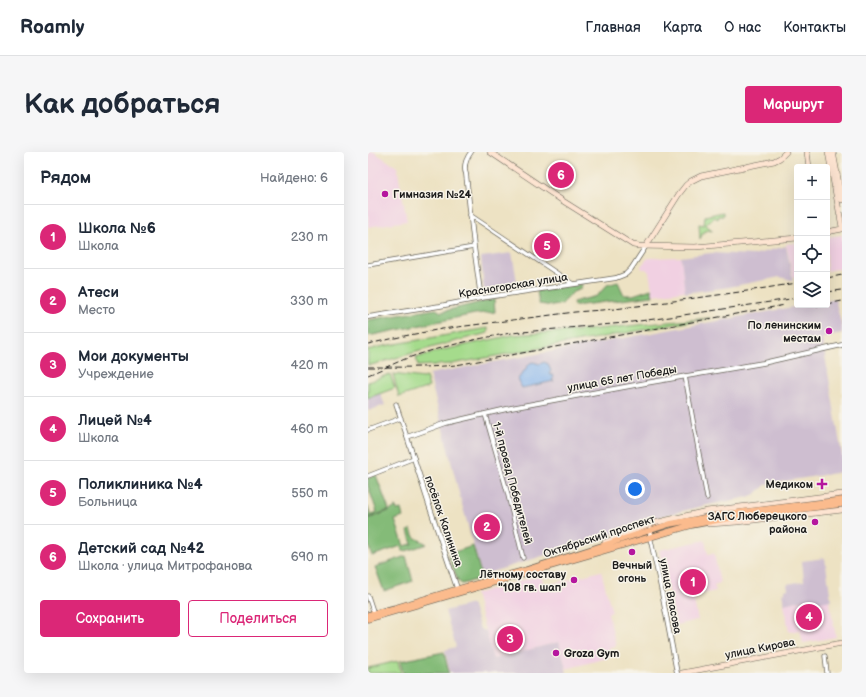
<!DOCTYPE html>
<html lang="ru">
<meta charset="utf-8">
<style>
body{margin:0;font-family:"Balsamiq Sans",sans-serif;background:#f6f6f7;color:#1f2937}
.controls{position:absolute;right:12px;top:12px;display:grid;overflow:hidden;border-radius:4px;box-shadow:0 4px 16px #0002}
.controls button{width:36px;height:36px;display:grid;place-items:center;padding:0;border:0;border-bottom:1px solid #e0e1e3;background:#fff;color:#1f2937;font:20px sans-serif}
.you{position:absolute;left:267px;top:337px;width:14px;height:14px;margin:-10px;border:3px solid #fff;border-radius:50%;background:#1a73e8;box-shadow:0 0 0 6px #1a73e833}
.badge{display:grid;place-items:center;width:26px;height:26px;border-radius:50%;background:#db2777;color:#fff;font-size:13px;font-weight:700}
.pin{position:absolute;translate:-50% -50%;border:2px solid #fff;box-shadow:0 1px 4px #0006}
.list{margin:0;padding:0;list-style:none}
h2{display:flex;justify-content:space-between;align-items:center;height:52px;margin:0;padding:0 16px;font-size:17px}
h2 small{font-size:13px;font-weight:400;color:#747a83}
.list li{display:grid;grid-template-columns:26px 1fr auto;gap:12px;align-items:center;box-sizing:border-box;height:64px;padding:0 16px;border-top:1px solid #e0e1e3}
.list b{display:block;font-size:15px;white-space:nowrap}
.list p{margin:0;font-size:13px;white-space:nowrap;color:#747a83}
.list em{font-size:13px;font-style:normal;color:#747a83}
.actions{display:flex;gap:8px;padding:12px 16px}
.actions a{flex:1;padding:9px 0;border:1px solid #db2777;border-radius:4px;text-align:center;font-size:14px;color:#db2777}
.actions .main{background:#db2777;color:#fff}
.icon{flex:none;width:22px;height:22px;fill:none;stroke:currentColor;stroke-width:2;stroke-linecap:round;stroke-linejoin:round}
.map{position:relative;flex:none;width:474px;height:521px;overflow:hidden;border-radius:4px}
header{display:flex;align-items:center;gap:24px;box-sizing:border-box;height:56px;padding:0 20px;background:#fff;border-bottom:1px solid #e0e1e3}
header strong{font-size:19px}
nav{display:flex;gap:22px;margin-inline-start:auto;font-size:14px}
.intro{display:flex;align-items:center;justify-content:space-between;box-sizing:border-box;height:96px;padding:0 24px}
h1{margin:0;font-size:28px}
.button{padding:10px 18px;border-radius:4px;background:#db2777;color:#fff;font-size:14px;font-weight:700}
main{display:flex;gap:24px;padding:0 24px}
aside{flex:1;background:#fff;border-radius:4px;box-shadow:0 4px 16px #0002}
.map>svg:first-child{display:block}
.built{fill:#f1d0e2}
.industrial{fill:#cebed0}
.green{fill:#a5db8c;stroke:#607c54}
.forest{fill:#84bb78;stroke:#506c4a}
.water{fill:#83b3ee;stroke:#506885}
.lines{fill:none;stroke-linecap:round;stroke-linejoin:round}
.minor-casing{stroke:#656156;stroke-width:5}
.tertiary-casing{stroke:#656156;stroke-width:5.5}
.secondary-casing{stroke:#656156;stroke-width:6}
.primary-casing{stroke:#656156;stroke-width:7}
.minor{stroke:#fff;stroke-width:3.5}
.tertiary{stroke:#fff;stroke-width:4}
.secondary{stroke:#fde4d1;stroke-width:5}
.primary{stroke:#fbbb8d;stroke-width:5.5}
.rail{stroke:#1c1c1c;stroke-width:1;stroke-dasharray:6 3;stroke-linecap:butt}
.poi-dot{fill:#b5179e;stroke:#f7f3e8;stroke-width:1.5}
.labels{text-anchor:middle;stroke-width:3;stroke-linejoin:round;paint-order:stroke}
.poi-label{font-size:11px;font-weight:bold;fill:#1c1c1c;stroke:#f7f3e8;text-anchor:end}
.street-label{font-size:11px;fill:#1c1c1c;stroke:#f7f3e8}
</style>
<header>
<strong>Roamly</strong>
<nav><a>Главная</a><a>Карта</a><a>О нас</a><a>Контакты</a></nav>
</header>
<div class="intro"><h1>Как добраться</h1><a class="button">Маршрут</a></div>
<main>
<aside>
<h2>Рядом<small>Найдено: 6</small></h2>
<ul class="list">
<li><span class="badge">1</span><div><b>Школа №6</b><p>Школа</p></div><em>230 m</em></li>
<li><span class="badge">2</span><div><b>Атеси</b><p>Место</p></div><em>330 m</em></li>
<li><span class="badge">3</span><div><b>Мои документы</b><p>Учреждение</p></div><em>420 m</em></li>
<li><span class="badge">4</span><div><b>Лицей №4</b><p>Школа</p></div><em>460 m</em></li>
<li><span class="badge">5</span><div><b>Поликлиника №4</b><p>Больница</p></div><em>550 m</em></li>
<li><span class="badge">6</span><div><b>Детский сад №42</b><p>Школа · улица Митрофанова</p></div><em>690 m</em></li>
</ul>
<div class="actions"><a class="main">Сохранить</a><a>Поделиться</a></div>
</aside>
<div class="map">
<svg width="474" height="521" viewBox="0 0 474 521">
<rect width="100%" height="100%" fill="#f7f3e8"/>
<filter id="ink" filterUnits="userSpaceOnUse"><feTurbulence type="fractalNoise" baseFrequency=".025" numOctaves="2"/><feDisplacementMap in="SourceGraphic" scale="8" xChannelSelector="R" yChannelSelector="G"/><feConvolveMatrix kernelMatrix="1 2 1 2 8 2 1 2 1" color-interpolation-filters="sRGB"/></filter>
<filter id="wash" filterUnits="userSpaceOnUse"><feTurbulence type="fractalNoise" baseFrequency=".012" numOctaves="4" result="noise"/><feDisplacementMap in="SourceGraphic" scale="16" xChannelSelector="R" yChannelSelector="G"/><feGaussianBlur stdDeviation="0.9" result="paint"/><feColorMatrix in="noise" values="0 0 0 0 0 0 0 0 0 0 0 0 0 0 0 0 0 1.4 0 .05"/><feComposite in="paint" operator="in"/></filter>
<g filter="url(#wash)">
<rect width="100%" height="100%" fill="#ede2c3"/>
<path class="built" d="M0 0H6L29 15 39 69 0 75Z
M474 83V116L459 119V85Z
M429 91V124L425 125 418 92Z
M313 105 317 139 285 143 281 120 278 117H274L273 114 280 106Z
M337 388 340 402 346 401 352 431 346 433 348 439 325 444 330 468 308 473 291 398Z
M233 419 244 460 240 461 248 494 241 496 243 505 198 517 191 490 125 507 107 442 173 423 176 434Z
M434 448 435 453 461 448 468 485 435 491 432 478 421 480 416 452Z"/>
<path class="industrial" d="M418 94 425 128H423L412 125 361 135 317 141 313 105 343 101 385 103Z
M144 101 150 135 116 140 113 105Z
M467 147 474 175V181L454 186 474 303V320L399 332 387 342 380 345 335 354 273 369 245 382 114 423 93 349 61 222 436 153H459V149Z
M12 241 17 253 0 259V246Z
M457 406 463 448 435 453 434 448 416 452 414 441H417V438L420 437 419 432 436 429 434 409Z
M104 452 112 477 118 479 125 507 191 490 199 521H82L77 498 88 495 77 459Z"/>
<path class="green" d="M355 60V64H350L349 67 346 65 339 71 338 73 344 78V79L339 78 335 81 332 87 331 72 336 73 337 64Z
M342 166 83 212 50 214 48 206 70 199 145 183 219 178Z
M120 176V181L80 191 3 213H0V198L16 194Z
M22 222 27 236 0 246V230Z
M25 222 55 226 58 225 61 235 31 245Z
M30 509 33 521H0V516Z"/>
<path class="forest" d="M250 130 256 143H265L283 137 285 144 206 154 205 150 229 144 239 133Z
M214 132 213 137 205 140 194 152 185 154 171 152 169 139Z
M126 147 127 160 107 162 0 184V168L68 157 73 160Z
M8 323 21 358 0 366V355L3 363 9 360 0 334V326Z
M28 355 29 358 33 357 35 365 27 368 36 394 44 392 40 379 43 377 46 385 59 392 35 400 33 394 4 404 0 392V367L21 359Z
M105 394 114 426 94 432 90 429 80 402Z
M38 404 45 429 16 439 7 415Z
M76 500 81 521H35L32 509Z"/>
<path class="water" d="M165 210 172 212 176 210 180 212 183 219 181 222 183 223H185L186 225 184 228 186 229C175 231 165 234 154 236L152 232 150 227 162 211Z"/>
</g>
<g filter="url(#ink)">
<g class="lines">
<defs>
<path id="minor" d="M102 63 205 132
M0 113 106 95
M317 224 339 346
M28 252 39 285
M117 262 139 339 155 406
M0 278 33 266
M0 324 46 306
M0 444 6 462
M457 504 459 521"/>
<path id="tertiary" d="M103 0C98 7 95 14 98 22L106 95 113 146
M0 165 72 154 113 146 248 126 258 122 263 117 278 94
M283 376 282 379V385L293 436 309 521
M90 439 62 356 39 285 78 271 143 256 278 231 395 211 474 193"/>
<path id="secondary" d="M122 0 195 49 265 93 271 94 327 95 429 86
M439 0 441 15
M460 0 474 75
M465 0 474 48
M459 80 474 77
M278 94 311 42 318 33 323 29 333 24 406 9 412 6 418 0
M341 372 369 370 474 358
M237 390 286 371 339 359 474 342
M314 521 474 491"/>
<path id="primary" d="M0 463 27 456 90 437 158 418 302 372 357 362 474 348
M0 467 324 373 356 367 474 352"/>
</defs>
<use href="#minor" class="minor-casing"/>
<use href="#tertiary" class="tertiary-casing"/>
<use href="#secondary" class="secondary-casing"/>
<use href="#primary" class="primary-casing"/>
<use href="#minor" class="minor"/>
<use href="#tertiary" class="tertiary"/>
<use href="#secondary" class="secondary"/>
<use href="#primary" class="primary"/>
<path class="rail" d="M459 126 474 123
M459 140 474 138
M459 152 474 149
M449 154 456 153
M0 192 36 184 74 177 207 160 247 157 379 139 429 131
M0 215C29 215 59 216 88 213L417 153
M0 223C12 218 25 212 37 207 71 195 107 187 143 181L256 171 302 165 429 146"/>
</g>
</g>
<g class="poi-dot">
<circle cx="17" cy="42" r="4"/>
<circle cx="461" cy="179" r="4"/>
<path d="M452 326h4v4h4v4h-4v4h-4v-4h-4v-4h4z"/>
<circle cx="447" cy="370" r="4"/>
<circle cx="264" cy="400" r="4"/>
<circle cx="206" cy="428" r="4"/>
<circle cx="188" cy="501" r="4"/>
</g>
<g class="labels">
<g class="poi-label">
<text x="25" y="46" text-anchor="start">Гимназия №24</text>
<text x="453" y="177">По ленинским<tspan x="453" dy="13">местам</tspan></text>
<text x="445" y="336">Медиком</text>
<text x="439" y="368">ЗАГС Люберецкого<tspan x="439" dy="13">района</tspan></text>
<text x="264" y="417" text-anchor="middle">Вечный<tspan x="264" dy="13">огонь</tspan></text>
<text x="198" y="426">Лётному составу<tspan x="198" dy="13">"108 гв. шап"</tspan></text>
<text x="196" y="505" text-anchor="start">Groza Gym</text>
</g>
<g class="street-label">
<text transform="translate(145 133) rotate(-9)" y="4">Красногорская улица</text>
<text transform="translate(254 226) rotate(-10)" y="4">улица 65 лет Победы</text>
<text transform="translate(145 331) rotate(75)" y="4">1-й проезд Победителей</text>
<text transform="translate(76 369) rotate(71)" y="4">посёлок Калинина</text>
<text transform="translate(231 384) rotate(-18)" y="4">Октябрьский проспект</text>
<text transform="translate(303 444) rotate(79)" y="4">улица Власова</text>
<text transform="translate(392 496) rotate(-11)" y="4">улица Кирова</text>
</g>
</g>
</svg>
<div class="controls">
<button>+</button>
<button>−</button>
<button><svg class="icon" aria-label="locate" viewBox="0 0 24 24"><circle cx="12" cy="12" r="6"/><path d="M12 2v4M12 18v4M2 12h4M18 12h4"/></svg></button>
<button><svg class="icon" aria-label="layers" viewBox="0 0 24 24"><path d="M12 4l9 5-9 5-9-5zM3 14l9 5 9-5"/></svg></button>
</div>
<div class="you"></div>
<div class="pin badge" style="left:325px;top:430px">1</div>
<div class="pin badge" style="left:119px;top:375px">2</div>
<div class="pin badge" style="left:142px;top:487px">3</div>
<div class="pin badge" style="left:441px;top:465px">4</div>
<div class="pin badge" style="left:179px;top:94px">5</div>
<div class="pin badge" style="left:193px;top:23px">6</div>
</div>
</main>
